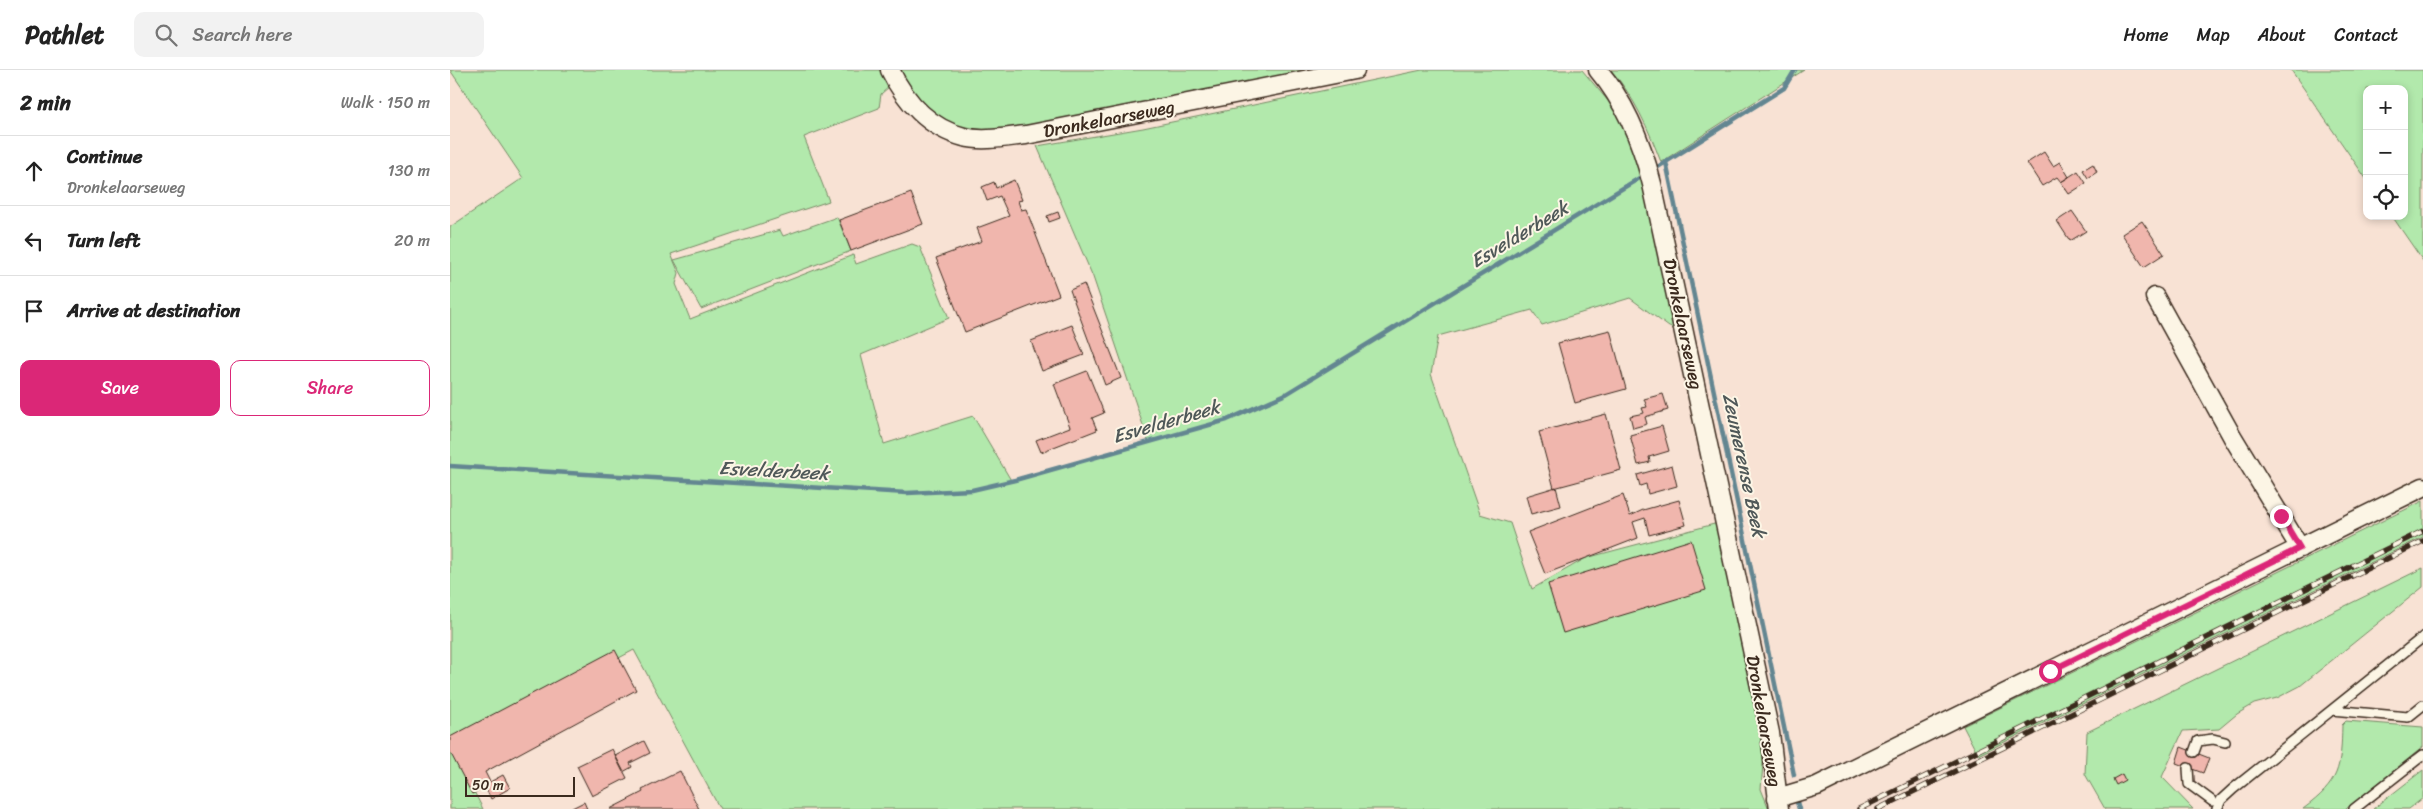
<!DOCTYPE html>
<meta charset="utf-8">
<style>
body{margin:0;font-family:Sriracha,sans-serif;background:#f2f2f2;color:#222}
.controls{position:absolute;right:15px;top:15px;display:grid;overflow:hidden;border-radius:10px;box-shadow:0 2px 8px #0003}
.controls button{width:45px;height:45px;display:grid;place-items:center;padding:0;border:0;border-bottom:1px solid #e0e0e0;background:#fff;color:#222;font:25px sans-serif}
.scale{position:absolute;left:15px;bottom:12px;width:110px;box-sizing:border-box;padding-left:5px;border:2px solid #3b2a1e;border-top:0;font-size:14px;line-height:18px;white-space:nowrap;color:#3b2a1e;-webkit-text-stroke:4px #fcf5e5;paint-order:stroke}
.stop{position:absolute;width:15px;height:15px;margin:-11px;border:4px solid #db2777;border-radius:50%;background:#fff}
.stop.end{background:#db2777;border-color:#fff;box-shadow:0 1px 5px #0008}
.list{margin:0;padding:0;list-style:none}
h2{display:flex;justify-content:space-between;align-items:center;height:65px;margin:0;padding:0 20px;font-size:21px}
h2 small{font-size:16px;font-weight:400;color:#767676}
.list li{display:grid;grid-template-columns:32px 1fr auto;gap:15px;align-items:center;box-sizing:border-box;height:70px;padding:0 20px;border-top:1px solid #e0e0e0}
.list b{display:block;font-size:19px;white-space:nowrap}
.list p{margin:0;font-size:16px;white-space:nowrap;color:#767676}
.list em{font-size:16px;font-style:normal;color:#767676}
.actions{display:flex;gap:10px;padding:15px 20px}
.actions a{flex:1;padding:11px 0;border:1px solid #db2777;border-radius:10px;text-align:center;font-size:18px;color:#db2777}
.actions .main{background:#db2777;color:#fff}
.icon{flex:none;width:28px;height:28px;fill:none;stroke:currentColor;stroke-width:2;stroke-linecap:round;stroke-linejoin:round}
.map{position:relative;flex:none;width:1973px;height:739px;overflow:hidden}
header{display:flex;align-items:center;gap:30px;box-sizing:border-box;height:70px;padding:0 25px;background:#fff;border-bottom:1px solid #e0e0e0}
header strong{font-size:24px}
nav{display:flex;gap:28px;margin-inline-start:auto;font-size:18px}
.search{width:350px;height:45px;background:#f2f2f2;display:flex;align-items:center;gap:12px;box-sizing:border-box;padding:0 18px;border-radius:10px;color:#767676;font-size:19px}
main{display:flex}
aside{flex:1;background:#fff}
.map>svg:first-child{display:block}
.green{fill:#b2e9ac;stroke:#768a65}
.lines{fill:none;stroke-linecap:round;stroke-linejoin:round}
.stream{stroke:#638691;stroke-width:4.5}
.building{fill:#f0b6ad;stroke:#3b2a1e}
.service-casing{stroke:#3b2a1e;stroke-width:12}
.minor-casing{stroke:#3b2a1e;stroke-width:21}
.service{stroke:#fcf5e5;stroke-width:9}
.minor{stroke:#fcf5e5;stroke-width:18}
.rail-casing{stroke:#3b2a1e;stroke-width:5.5}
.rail{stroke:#fcf5e5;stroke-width:4;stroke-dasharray:11;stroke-linecap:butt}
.route{stroke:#db2777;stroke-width:6}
.labels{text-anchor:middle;stroke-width:4;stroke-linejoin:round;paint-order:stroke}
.street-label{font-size:18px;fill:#3b2a1e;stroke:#fcf5e5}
.water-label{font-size:19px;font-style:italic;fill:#4f5858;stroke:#fcf5e5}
</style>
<header>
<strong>Pathlet</strong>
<div class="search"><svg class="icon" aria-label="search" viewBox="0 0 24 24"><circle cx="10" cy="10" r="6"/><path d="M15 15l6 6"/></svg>Search here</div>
<nav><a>Home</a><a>Map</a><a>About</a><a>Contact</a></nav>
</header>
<main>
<aside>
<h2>2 min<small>Walk · 150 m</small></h2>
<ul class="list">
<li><svg class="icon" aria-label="ahead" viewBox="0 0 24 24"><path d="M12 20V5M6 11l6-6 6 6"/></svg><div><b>Continue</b><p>Dronkelaarseweg</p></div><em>130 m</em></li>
<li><svg class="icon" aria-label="left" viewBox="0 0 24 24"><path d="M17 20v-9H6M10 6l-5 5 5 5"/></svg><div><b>Turn left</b></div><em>20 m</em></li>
<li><svg class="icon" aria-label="arrive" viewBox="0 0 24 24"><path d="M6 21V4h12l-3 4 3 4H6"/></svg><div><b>Arrive at destination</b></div></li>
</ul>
<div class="actions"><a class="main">Save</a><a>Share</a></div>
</aside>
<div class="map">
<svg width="1973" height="739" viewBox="0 0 1973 739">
<rect width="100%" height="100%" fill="#f8e2d4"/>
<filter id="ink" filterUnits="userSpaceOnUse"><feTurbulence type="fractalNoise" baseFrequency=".02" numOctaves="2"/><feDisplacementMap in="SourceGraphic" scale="10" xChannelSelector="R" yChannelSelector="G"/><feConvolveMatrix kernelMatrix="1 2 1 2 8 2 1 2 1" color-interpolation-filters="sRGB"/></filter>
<g filter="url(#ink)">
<path class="green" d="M0 0H432L440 16 431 24 429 38 354 67 379 131 221 184 229 203 226 214 240 249 403 185 406 194 462 174 470 177 499 248 411 285 434 374 523 346 562 412 699 373 643 207 587 76 693 58 972 0H1132L1164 38 1181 73 1193 109 1226 259 1219 257 1180 228 1092 255 1082 240 988 266 981 304 1030 444 1060 453 1082 519 1136 488 1268 453 1309 645 1314 682 1311 719 1319 739H270L184 580 1 677 33 739H0V157L73 108Z
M449 0H861L563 58C550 59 533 63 520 61 488 55 463 28 449 0Z
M1161 0H1354L1211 92C1198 58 1185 28 1161 0Z
M1841 0H1973V191L1942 146H1954V19H1917V110Z
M387 147 401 181 251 239 224 190 330 160 333 166Z
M1973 431V467L1528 685 1513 656Z
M1973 498V517L1850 616 1827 628 1804 634 1787 644 1769 659 1733 661 1712 707 1743 739H1655L1635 704 1637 662Z
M1896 651 1973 657V677L1896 739H1853C1890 712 1891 698 1892 655Z
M1973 700V728L1959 739H1923Z"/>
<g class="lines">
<path class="stream" d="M1216 92 1344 705
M1203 100 1334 18 1345 0
M0 396 457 423 522 420 565 410 777 350 836 324 1196 104
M1347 732 1349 739"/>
</g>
<path class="building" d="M1594 82 1603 96 1610 92 1619 107 1611 112 1607 107 1592 116 1577 93Z
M1643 94 1647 102 1638 108 1633 100Z
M1628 101 1636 113 1619 124 1611 112Z
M564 110 572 130 568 131 571 140 576 139 609 225 515 262 486 188 532 171 527 158 559 146 550 126 537 131 532 117 544 112 546 118Z
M461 123 473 154 401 181 389 150Z
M1622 141 1636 161 1620 171 1607 151Z
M608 142 610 148 599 152 597 146Z
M1692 151 1714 184 1694 197 1672 164Z
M634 214 671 308 655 315 620 220Z
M622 255 634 285 592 301 581 271Z
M1160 260 1176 319 1125 333 1108 273Z
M637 301 654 343 642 348 647 360 591 382 586 370 620 357 604 314Z
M1213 324 1218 340 1195 347 1197 354 1183 358 1180 346 1194 343 1192 338 1197 337 1194 329Z
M1156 344 1171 400 1104 418 1089 362Z
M1212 356 1219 381 1199 387 1200 392 1188 395 1180 365Z
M1222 395 1227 416 1198 424 1196 414 1190 416 1187 405Z
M1106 417 1111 436 1081 444 1076 426Z
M1173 425 1180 446 1193 440 1229 430 1236 455 1199 465 1195 448 1183 452 1188 468 1095 504 1078 462Z
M1241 470 1256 520 1113 563 1098 514Z
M165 580 186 620 35 702 40 712 53 705 60 718 41 729 35 717 22 724 0 682V667Z
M194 671 200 683 180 693 182 697 173 702 165 686Z
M1731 677 1759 688 1753 703 1726 693Z
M162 679 177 708 142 726 127 696Z
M230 701 249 739H160L193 722 192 720Z
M1672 704 1675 710 1666 715 1663 709Z
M134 732 137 739H120Z"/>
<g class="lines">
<defs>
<path id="service" d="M1882 640 1958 647 1973 635
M1744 682 1748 671 1763 669 1775 672
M1738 698 1739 714 1762 731
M1767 739 1771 730 1783 719 1973 567
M1904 739 1973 685"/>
<path id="minor" d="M440 0C455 31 479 58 514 67 533 72 557 67 576 65L905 0
M1148 0C1176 33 1192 73 1202 114L1320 663 1329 739
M1705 227 1782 366 1850 478
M1327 728 1367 716 1973 417"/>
</defs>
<use href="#service" class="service-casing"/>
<use href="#minor" class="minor-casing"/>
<use href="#service" class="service"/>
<use href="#minor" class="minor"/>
<defs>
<path id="rail" d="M1409 739 1973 461
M1428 739 1973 471"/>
</defs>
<use href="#rail" class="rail-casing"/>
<use href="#rail" class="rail"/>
</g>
</g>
<g class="lines" filter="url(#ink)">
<path class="route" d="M1600 601 1850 478 1831 446"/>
</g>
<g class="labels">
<g class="street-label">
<text transform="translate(659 49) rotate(-11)" y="6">Dronkelaarseweg</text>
<text transform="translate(1233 254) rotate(78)" y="6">Dronkelaarseweg</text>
<text transform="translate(1314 651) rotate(80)" y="6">Dronkelaarseweg</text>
</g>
<g class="water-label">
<text transform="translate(1069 164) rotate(-31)" y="7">Esvelderbeek</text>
<text transform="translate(716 351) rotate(-16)" y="7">Esvelderbeek</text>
<text transform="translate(1295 395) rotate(78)" y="7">Zeumerense Beek</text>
<text transform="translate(324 400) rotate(3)" y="7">Esvelderbeek</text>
</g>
</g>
</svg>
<div class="controls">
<button>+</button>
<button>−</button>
<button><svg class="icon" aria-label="locate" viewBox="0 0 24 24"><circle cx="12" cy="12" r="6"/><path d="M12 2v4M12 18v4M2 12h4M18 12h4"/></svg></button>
</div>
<div class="scale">50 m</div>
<div class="stop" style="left:1600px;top:601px"></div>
<div class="stop end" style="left:1831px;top:446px"></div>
</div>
</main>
